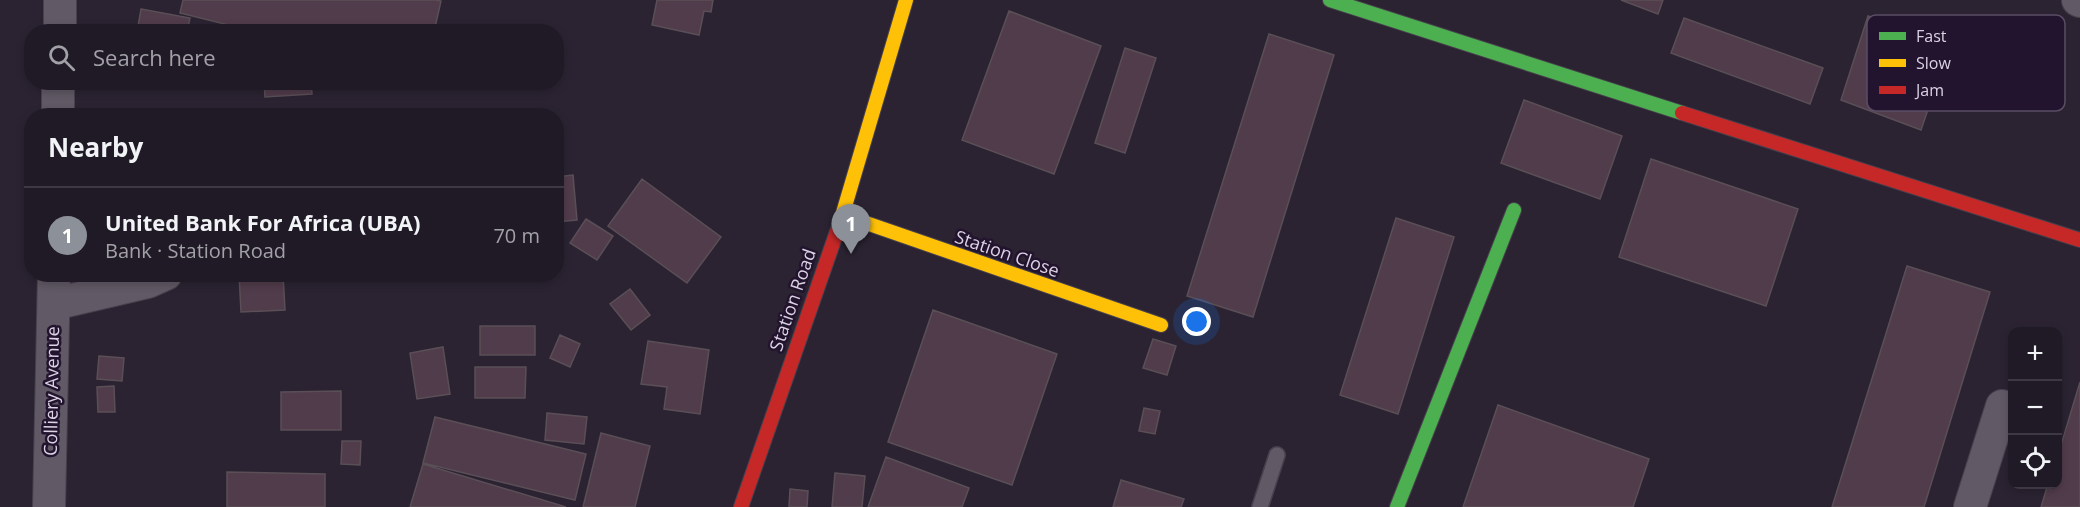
<!DOCTYPE html>
<meta charset="utf-8">
<style>
body{margin:0;font-family:"Open Sans",sans-serif;background:#2d2732;color:#f1f3f6}
.controls{position:absolute;right:18px;bottom:18px;display:grid;overflow:hidden;border-radius:12px;box-shadow:0 3px 9px #0003}
.controls button{width:54px;height:54px;display:grid;place-items:center;padding:0;border:0;border-bottom:2px solid #3d3843;background:#201a26;color:#f1f3f6;font:30px sans-serif}
.you{position:absolute;left:1197px;top:322px;width:21px;height:21px;margin:-15px;border:4px solid #fff;border-radius:50%;background:#1a73e8;box-shadow:0 0 0 9px #1a73e833}
.badge{display:grid;place-items:center;width:39px;height:39px;border-radius:50%;background:#8c9099;color:#fff;font-size:20px;font-weight:700}
.pin{position:absolute;translate:-50% -50px;filter:drop-shadow(0 2px 3px #0008)}
.pin::after{content:'';position:absolute;top:32px;width:21px;height:18px;background:inherit;clip-path:polygon(0 0,100% 0,50% 100%)}
.list{margin:0;padding:0;list-style:none}
h2{display:flex;justify-content:space-between;align-items:center;height:78px;margin:0;padding:0 24px;font-size:26px}
h2 small{font-size:20px;font-weight:400;color:#a2a1a7}
.list li{display:grid;grid-template-columns:39px 1fr auto;gap:18px;align-items:center;box-sizing:border-box;height:96px;padding:0 24px;border-top:2px solid #3d3843}
.list b{display:block;font-size:22px;white-space:nowrap}
.list p{margin:0;font-size:20px;white-space:nowrap;color:#a2a1a7}
.list em{font-size:20px;font-style:normal;color:#a2a1a7}
.icon{flex:none;width:33px;height:33px;fill:none;stroke:currentColor;stroke-width:2;stroke-linecap:round;stroke-linejoin:round}
.map{position:relative;flex:none;width:2080px;height:507px;overflow:hidden}
.search{position:absolute;background:#201a26;box-shadow:0 3px 9px #0003;left:24px;top:24px;width:540px;height:66px;display:flex;align-items:center;gap:15px;box-sizing:border-box;padding:0 21px;border-radius:24px;color:#a2a1a7;font-size:22px}
.panel{position:absolute;background:#201a26;box-shadow:0 3px 9px #0003;left:24px;top:108px;width:540px;height:174px;border-radius:24px}
.map>svg:first-child{display:block}
.building{fill:#513c4b;stroke:#5a4f57;stroke-width:1.5}
.lines{fill:none;stroke-linecap:round;stroke-linejoin:round}
.lane-casing{stroke:#48414d;stroke-width:18}
.street-casing{stroke:#48414d;stroke-width:34}
.fast-casing{stroke:#48414d;stroke-width:16}
.slow-casing{stroke:#48414d;stroke-width:16}
.jam-casing{stroke:#48414d;stroke-width:16}
.lane{stroke:#615a66;stroke-width:15}
.street{stroke:#615a66;stroke-width:32}
.fast{stroke:#4caf50;stroke-width:14}
.slow{stroke:#ffc107;stroke-width:14}
.jam{stroke:#c62828;stroke-width:14}
.labels{text-anchor:middle;stroke-width:5;stroke-linejoin:round;paint-order:stroke}
.street-label{font-size:18px;fill:#dbd2e4;stroke:#22142e}
.key{fill:#22142e;stroke:#5a4d65;stroke-width:1.5}
.key-label{font-size:16px;fill:#dbd2e4}
</style>
<div class="map">
<svg width="2080" height="507" viewBox="0 0 2080 507">
<rect width="100%" height="100%" fill="#2b2332"/>
<path class="building" d="M183 0H436L441 1 434 32H257L180 13Z
M657 0H713L711 12 704 11 699 35 652 25Z
M1621 0H1663L1658 14Z
M141 9 190 18 187 32H137Z
M1009 11 1101 46 1054 174 962 140Z
M1868 16 1951 42 1921 130 1841 100Z
M1684 18 1823 68 1810 104 1671 53Z
M490 26 555 31 490 32Z
M1269 34 1334 55 1253 317 1187 296Z
M1125 48 1156 58 1125 153 1095 143Z
M264 82H311L312 94 265 97Z
M1524 100 1622 136 1600 199 1501 163Z
M1651 159 1798 209 1766 306 1619 257Z
M573 175 577 220 556 222V177Z
M642 179 721 237 687 283 608 226Z
M1396 218 1454 237 1398 414 1340 395Z
M586 219 613 236 597 260 570 243Z
M1907 266 1990 292 1924 507H1832Z
M239 274H283L285 310 241 312Z
M630 289 650 315 631 330 610 304Z
M933 310 1057 354 1012 485 888 442Z
M480 326H535V355H480Z
M560 335 580 344 570 367 550 358Z
M1153 339 1176 346 1167 375 1143 368Z
M648 341 709 350 700 414 664 409 667 387 641 384Z
M443 347 450 394 417 399 410 353Z
M99 356 124 358 122 381 97 379Z
M475 367H526L525 398H475Z
M2080 382V507H2041L2048 484H2058V455Z
M114 386 115 412H98L97 387Z
M341 391V430H281V392Z
M1498 405 1649 459 1633 507H1463Z
M1144 408 1160 411 1155 434 1139 431Z
M547 413 587 417 584 444 545 440Z
M435 417 586 454 575 500 423 463Z
M601 433 650 446 635 507H583Z
M342 441H361L360 465 341 464Z
M886 457 969 488 962 507H868Z
M423 464 566 507H410Z
M227 472 325 474V507H227Z
M835 473 865 476 862 507H832Z
M1121 480 1184 499 1181 507H1113Z
M790 489 808 491 807 507H789Z"/>
<g class="lines">
<defs>
<path id="lane" d="M1260 507 1277 455"/>
<path id="street" d="M2078 0 2080 1
M60 32V0
M58 116V82
M54 304 148 282 166 274
M49 507 54 274
M1970 507 2002 406"/>
<path id="fast" d="M1330 0 1682 113
M1397 507 1514 210"/>
<path id="slow" d="M843 215 1161 325
M840 223 906 0"/>
<path id="jam" d="M1682 113 2080 240
M741 507 840 223"/>
</defs>
<use href="#lane" class="lane-casing"/>
<use href="#street" class="street-casing"/>
<use href="#fast" class="fast-casing"/>
<use href="#slow" class="slow-casing"/>
<use href="#jam" class="jam-casing"/>
<use href="#lane" class="lane"/>
<use href="#street" class="street"/>
<use href="#fast" class="fast"/>
<use href="#slow" class="slow"/>
<use href="#jam" class="jam"/>
</g>
<g class="labels">
<g class="street-label">
<text transform="translate(1007 254) rotate(19)" y="6">Station Close</text>
<text transform="translate(793 300) rotate(-71)" y="6">Station Road</text>
<text transform="translate(52 391) rotate(-89)" y="6">Colliery Avenue</text>
</g>
</g>
<rect x="1867" y="15" width="198" height="96" rx="9" class="key"/>
<rect x="1879" y="32" width="27" height="8" fill="#4caf50"/>
<rect x="1879" y="59" width="27" height="8" fill="#ffc107"/>
<rect x="1879" y="86" width="27" height="8" fill="#c62828"/>
<g class="key-label">
<text x="1916" y="42">Fast</text>
<text x="1916" y="69">Slow</text>
<text x="1916" y="96">Jam</text>
</g>
</svg>
<div class="controls">
<button>+</button>
<button>−</button>
<button><svg class="icon" aria-label="locate" viewBox="0 0 24 24"><circle cx="12" cy="12" r="6"/><path d="M12 2v4M12 18v4M2 12h4M18 12h4"/></svg></button>
</div>
<div class="you"></div>
<div class="pin badge" style="left:851px;top:254px">1</div>
<div class="search"><svg class="icon" aria-label="search" viewBox="0 0 24 24"><circle cx="10" cy="10" r="6"/><path d="M15 15l6 6"/></svg>Search here</div>
<section class="panel">
<h2>Nearby<small></small></h2>
<ul class="list">
<li><span class="badge">1</span><div><b>United Bank For Africa (UBA)</b><p>Bank · Station Road</p></div><em>70 m</em></li>
</ul>
</section>
</div>
